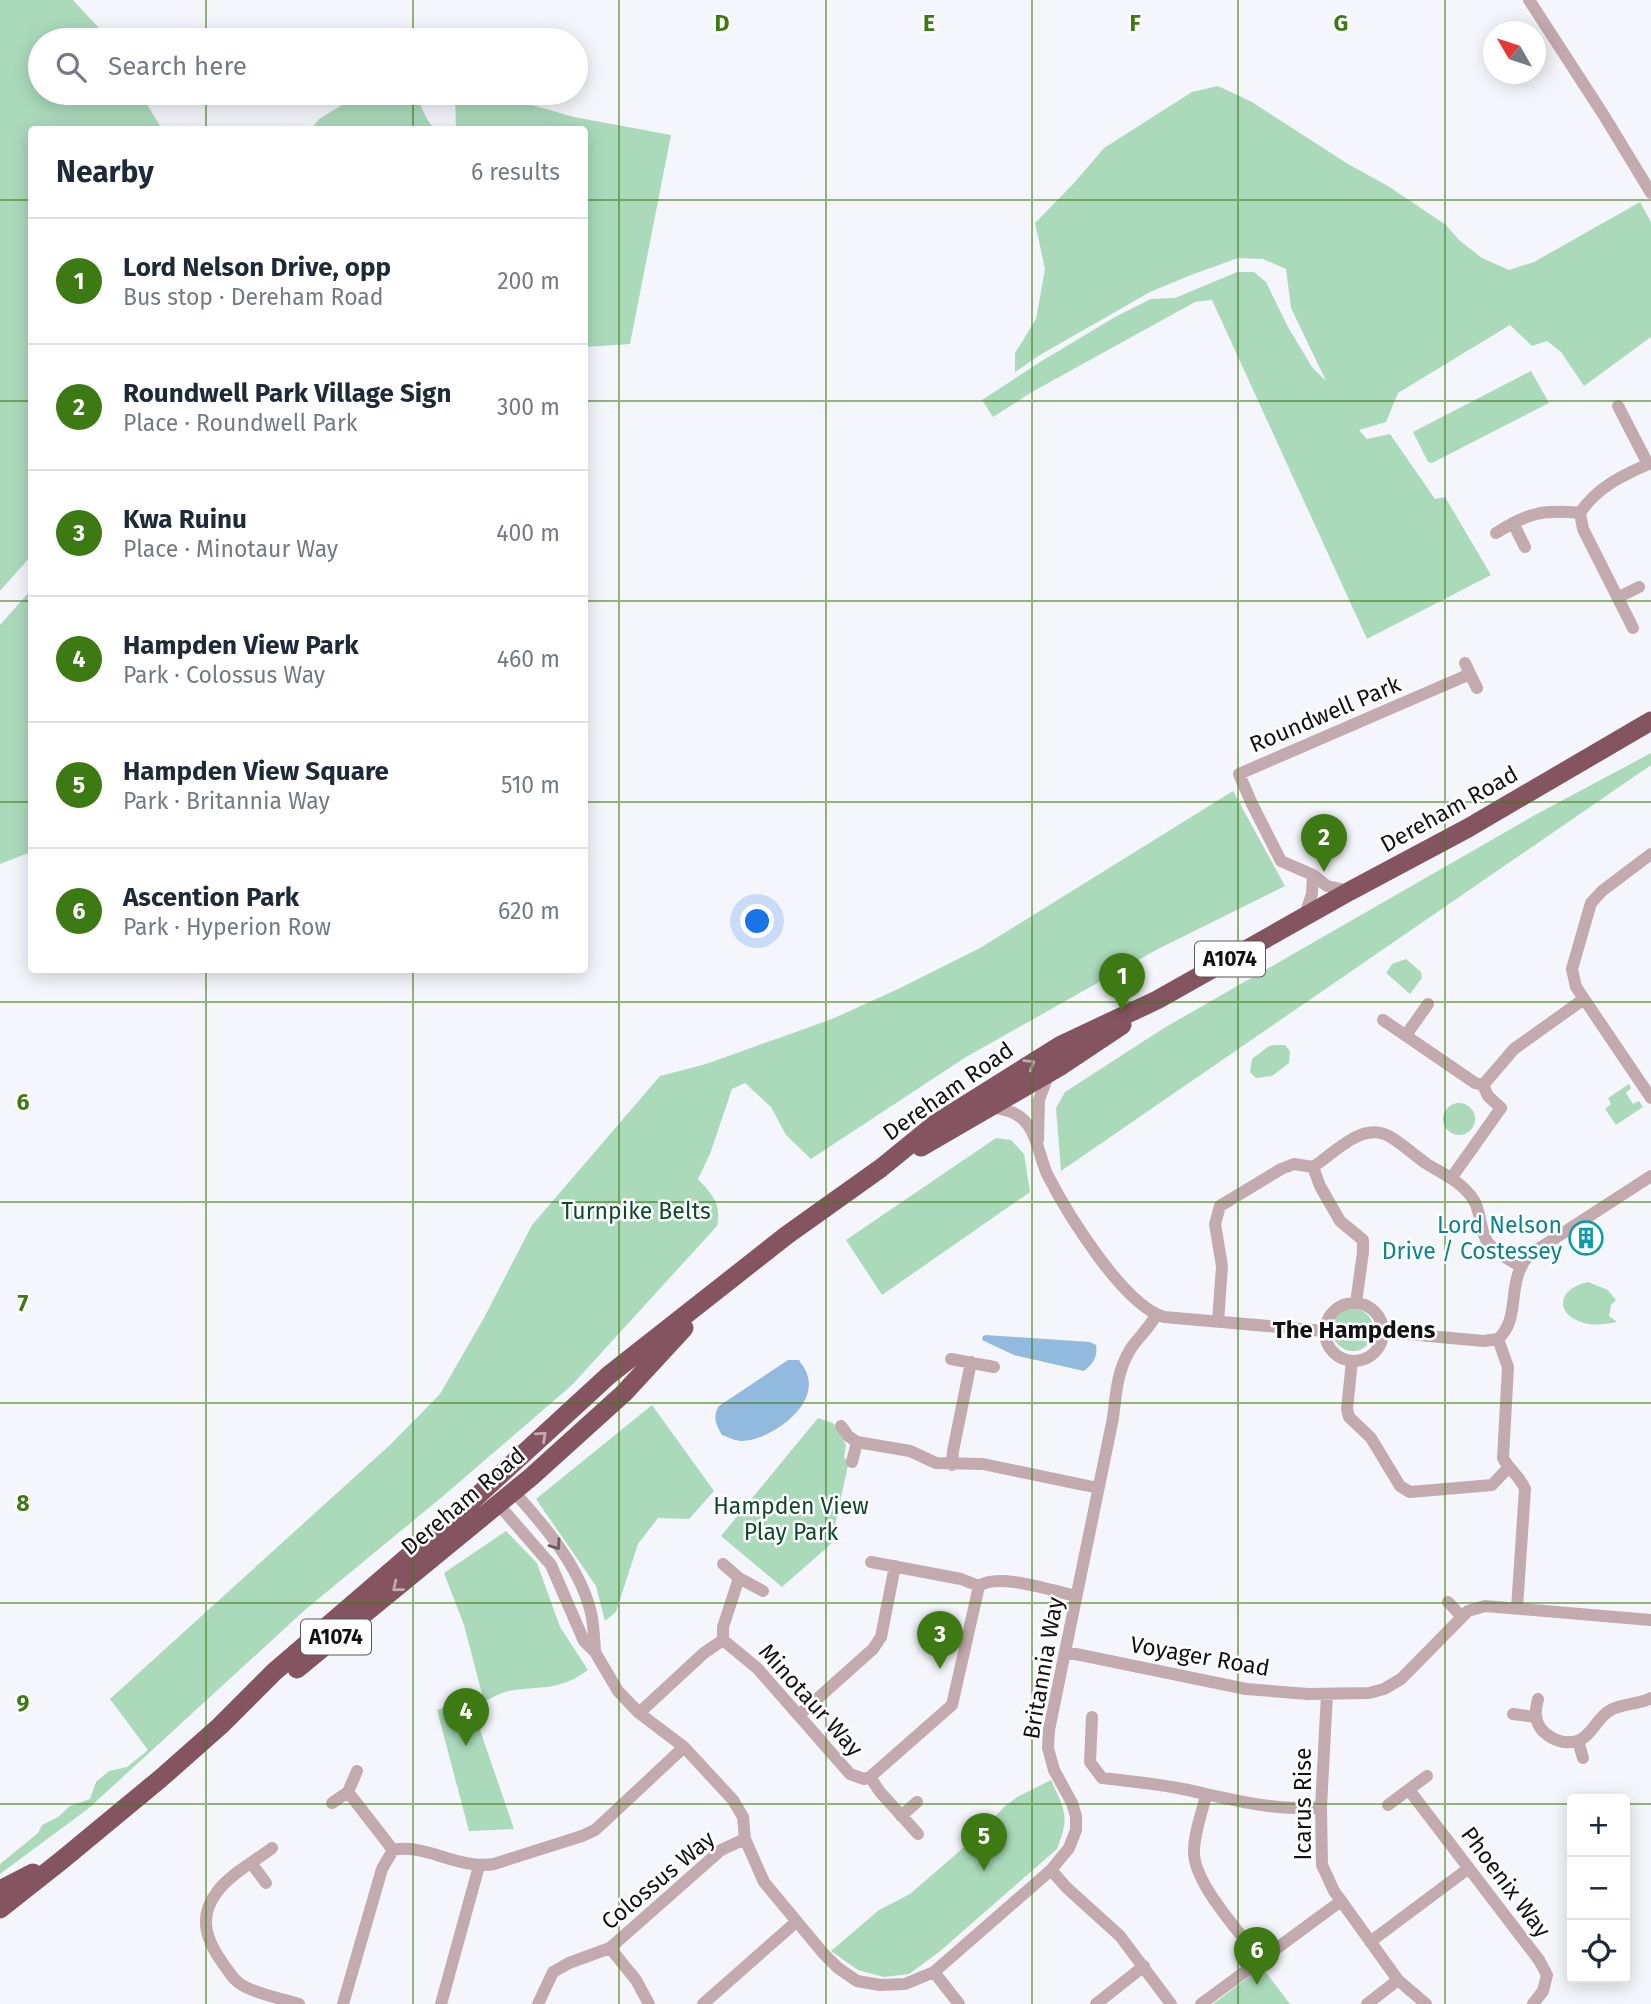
<!DOCTYPE html>
<meta charset="utf-8">
<style>
body{margin:0;font-family:"Fira Sans",sans-serif;background:#f6f6f7;color:#1f2937}
.controls{position:absolute;right:21px;bottom:21px;display:grid;overflow:hidden;border-radius:7px;box-shadow:0 4px 18px #0003}
.controls button{width:63px;height:63px;display:grid;place-items:center;padding:0;border:0;border-bottom:2px solid #e0e1e3;background:#fff;color:#1f2937;font:35px sans-serif}
.compass{position:absolute;left:1483px;top:21px;width:63px;height:63px;border-radius:50%;background:#fff;box-shadow:0 4px 18px #0003;rotate:309deg}
.you{position:absolute;left:758px;top:922px;width:24px;height:24px;margin:-18px;border:5px solid #fff;border-radius:50%;background:#1a73e8;box-shadow:0 0 0 10px #1a73e833}
.badge{display:grid;place-items:center;width:46px;height:46px;border-radius:50%;background:#3e7a13;color:#fff;font-size:23px;font-weight:700}
.pin{position:absolute;translate:-50% -58px;filter:drop-shadow(0 2px 4px #0008)}
.pin::after{content:'';position:absolute;top:37px;width:24px;height:21px;background:inherit;clip-path:polygon(0 0,100% 0,50% 100%)}
.list{margin:0;padding:0;list-style:none}
h2{display:flex;justify-content:space-between;align-items:center;height:91px;margin:0;padding:0 28px;font-size:30px}
h2 small{font-size:23px;font-weight:400;color:#747a83}
.list li{display:grid;grid-template-columns:46px 1fr auto;gap:21px;align-items:center;box-sizing:border-box;height:126px;padding:0 28px;border-top:2px solid #e0e1e3}
.list b{display:block;font-size:26px;white-space:nowrap}
.list p{margin:0;font-size:23px;white-space:nowrap;color:#747a83}
.list em{font-size:23px;font-style:normal;color:#747a83}
.icon{flex:none;width:38px;height:38px;fill:none;stroke:currentColor;stroke-width:2;stroke-linecap:round;stroke-linejoin:round}
.map{position:relative;flex:none;width:1651px;height:2004px;overflow:hidden}
.search{position:absolute;background:#fff;box-shadow:0 4px 18px #0003;left:28px;top:28px;width:560px;height:77px;display:flex;align-items:center;gap:18px;box-sizing:border-box;padding:0 24px;border-radius:38px;color:#747a83;font-size:26px}
.panel{position:absolute;background:#fff;box-shadow:0 4px 18px #0003;left:28px;top:126px;width:560px;height:847px;border-radius:7px}
.map>svg:first-child{display:block}
.green{fill:#abdabb}
.water{fill:#92bade}
.lines{fill:none;stroke-linecap:round;stroke-linejoin:round}
.minor{stroke:#c3aaaf;stroke-width:12}
.highway{stroke:#845460;stroke-width:19}
.oneway{stroke:#c2aab0}
.oneway2{stroke:#6a5e62}
.grid{fill:none;stroke:#3e7a13;stroke-width:2;stroke-opacity:0.55}
.labels{text-anchor:middle;stroke-width:5;stroke-linejoin:round;paint-order:stroke}
.shield{fill:#fff;stroke:#59595a;stroke-width:2}
.shield-label{font-size:21px;font-weight:bold;fill:#121214}
.street-label{font-size:23px;fill:#121214;stroke:#fff}
.park-label{font-size:23px;fill:#0f492b;stroke:#fff}
.culture-label{font-size:23px;fill:#0d838f;stroke:#fff;text-anchor:end}
.neighbourhood-label{font-size:24px;font-weight:bold;fill:#121214;stroke:#fff}
.grid-label{font-size:23px;text-anchor:middle;font-weight:bold;fill:#3e7a13;stroke:#fff;stroke-width:5;stroke-linejoin:round;paint-order:stroke}
</style>
<div class="map">
<svg width="1651" height="2004" viewBox="0 0 1651 2004">
<rect width="100%" height="100%" fill="#f5f6fb"/>
<path class="green" d="M0 0H73L110 40H40V93H140L162 129 32 130 31 556 0 591Z
M1218 86 1252 102 1348 164 1388 186 1446 225 1459 240 1482 258 1509 270 1534 262 1640 202 1651 222V337L1584 386 1561 352 1547 341 1532 346 1510 325 1398 393 1386 422 1359 430 1367 439 1390 434 1435 499 1445 497 1491 575 1367 639 1212 300 1195 302 1032 392 993 417 982 400 1040 362 1115 317 1151 299 1175 298 1237 272H1254L1266 282 1288 327 1312 367 1326 381 1291 308 1286 269 1263 259 1238 258 1191 275 1150 292 1040 355 1015 372V353L1036 319 1045 269 1035 223 1074 183 1104 148 1192 92Z
M362 93H414C421 104 424 117 433 127L432 129H311L319 119Z
M455 93H490L574 117 671 135 630 344 585 347 584 130 456 129Z
M1531 371 1549 403 1432 463 1428 462 1413 432Z
M31 590V852L0 864V625Z
M1651 753V765L1061 1171 1056 1108 1065 1092 1164 1028 1535 815Z
M1233 791 1285 886 1156 950 966 1057 811 1159 786 1135 771 1107 745 1083 732 1089 710 1154 698 1179C712 1194 722 1204 717 1226L572 1385 442 1497 306 1609 89 1808 0 1874V1864L38 1833 42 1825 58 1817 70 1806 90 1799 96 1782 109 1771 127 1767 148 1750 110 1699 391 1444 440 1394 485 1316 532 1225 660 1076 706 1064 832 1019 898 989 980 948Z
M1406 959 1421 972 1422 978 1410 994 1386 973 1392 964Z
M1276 1045H1285L1290 1051 1289 1063 1272 1076 1256 1078 1250 1072 1252 1059 1269 1046Z
M1629 1084 1631 1088 1626 1093 1633 1104 1639 1101 1643 1107 1616 1125 1605 1109 1611 1104 1608 1098Z
M1443 1119a16 16 0 1 1 32 0a16 16 0 1 1-32 0Z
M996 1138 1011 1140 1024 1154 1030 1192 882 1295 846 1240Z
M1588 1282 1608 1290 1616 1300 1611 1305 1609 1316 1617 1322C1605 1324 1595 1326 1584 1323 1553 1314 1558 1288 1588 1282Z
M1332 1330a21 21 0 1 1 42 0a21 21 0 1 1-42 0Z
M652 1405 714 1491 689 1519 658 1518 638 1544 616 1612 605 1621 596 1586 536 1499Z
M818 1418 833 1423 846 1445 844 1458 849 1461 831 1544 782 1587 721 1536Z
M506 1531 537 1563 560 1627 588 1670C560 1690 546 1686 515 1690 504 1691 493 1697 484 1702L464 1625 444 1573Z
M469 1698 514 1829 469 1831 437 1710Z
M1051 1780C1065 1811 1070 1816 1057 1849L939 1952 909 1974 884 1977 858 1970 831 1951 879 1910 910 1894 978 1835 1004 1807 1017 1797Z
M1262 1967 1290 2004H1213Z"/>
<path class="water" d="M986 1335 1090 1342 1096 1345C1098 1357 1093 1364 1084 1371L1014 1355 982 1340 983 1336Z
M788 1360H799C801 1364 806 1369 807 1374 819 1406 771 1440 742 1441 735 1441 728 1437 722 1435 716 1424 712 1417 719 1406Z"/>
<g class="lines">
<path class="minor" d="M1529 0 1603 114 1651 193
M1618 406 1648 464
M1513 523 1525 547
M1496 533C1528 513 1543 509 1580 513
M1619 597 1639 587
M1633 628 1583 529 1580 513C1597 487 1623 475 1651 463
M1470 674 1477 688
M1651 854 1602 891 1591 903 1572 969 1576 987 1651 1098
M1350 891 1327 886 1313 875 1281 861 1252 804 1239 774 1470 674 1465 663
M1304 918 1312 894 1313 875
M1383 1020 1475 1083 1483 1085
M1406 1035 1428 1004
M1483 1085 1514 1049 1584 999
M990 1107C1005 1110 1018 1111 1028 1125 1038 1139 1040 1158 1047 1174 1067 1213 1123 1305 1164 1317L1325 1331
M1038 1140 1039 1100 1049 1073
M1313 1167C1336 1152 1364 1119 1392 1138 1404 1145 1415 1156 1427 1164 1443 1174 1462 1182 1473 1199 1482 1212 1479 1232 1489 1244 1496 1253 1510 1260 1520 1266
M1452 1177 1501 1108 1488 1096 1483 1085
M1325 1332a29 29 0 1 1 58 0a29 29 0 1 1-58 0Z
M1218 1322 1222 1266 1215 1224 1220 1206 1281 1169 1294 1164 1313 1167 1320 1186 1340 1221 1363 1240V1252L1356 1303
M1384 1332 1484 1341 1498 1339C1522 1318 1505 1282 1529 1255L1651 1176
M1498 1339 1508 1367 1503 1458C1509 1470 1520 1476 1525 1489L1517 1608
M951 1359 994 1367
M1352 1361 1347 1409 1349 1417 1371 1438 1400 1486 1410 1492 1492 1485 1508 1468
M841 1426 848 1436 857 1442 910 1451 936 1463 983 1464 1098 1488
M852 1462 857 1442
M952 1465 953 1451 971 1362
M514 1492C544 1525 578 1565 590 1609 594 1622 594 1638 595 1652
M499 1505 551 1565 584 1641 595 1652 618 1691 639 1713 684 1747 733 1800 743 1817 745 1839 764 1882 823 1953 838 1968 857 1981 880 1985 905 1984 934 1972 1051 1870 1069 1848 1076 1830V1816L1072 1803 1054 1770 1048 1748 1049 1730 1113 1418C1116 1394 1117 1371 1130 1350 1138 1337 1149 1329 1156 1315
M871 1562 961 1579 979 1586
M723 1564 739 1578 763 1591
M1448 1602 1462 1617
M723 1640V1627L739 1578
M1066 1652 1246 1689 1308 1694 1369 1693 1384 1689 1401 1679 1468 1611 1485 1606 1651 1620
M1327 1694 1321 1807 1322 1865 1334 1891 1398 1980 1426 2004
M1538 1699C1537 1704 1535 1710 1536 1715 1537 1734 1560 1746 1577 1741 1591 1737 1597 1718 1609 1711 1621 1703 1638 1705 1651 1698
M639 1713 704 1653 723 1640 757 1668 850 1774 864 1779 870 1777 952 1705 979 1586C998 1572 1053 1591 1076 1596
M1513 1714 1535 1717
M799 1715 873 1649 881 1637 895 1566
M1092 1717 1090 1762 1102 1778C1131 1781 1159 1784 1188 1790 1230 1799 1277 1812 1321 1807
M1578 1741 1583 1758
M357 1771 348 1792 393 1850
M870 1777 880 1792 918 1834
M1409 1790 1539 1960 1547 1975 1543 1991 1533 2004
M1206 1795C1202 1813 1193 1836 1194 1854 1196 1886 1241 1934 1261 1960
M332 1803 348 1792
M1388 1805 1427 1776
M901 1816 917 1802
M272 1848C254 1862 230 1874 217 1892 197 1918 207 1942 224 1965 230 1973 234 1981 242 1985 258 1995 281 1998 299 2004
M252 1864 266 1883
M1051 1870 1067 1888 1120 1936 1171 2004
M1370 1942 1469 1868
M610 1948 636 1980 649 2004
M934 1972 959 2004
M343 2004 382 1869 393 1850C426 1843 458 1870 494 1864L582 1836 595 1830 607 1819 684 1747
M441 2004 479 1866
M538 2004 553 1972 569 1963 610 1948 721 1850 745 1839
M703 2004 796 1922
M1096 2004 1144 1966
M1201 2004 1341 1901
M1367 2004 1398 1980"/>
<path class="highway" d="M921 1147 1059 1067 1122 1025
M297 1669 531 1477 624 1393 684 1328
M0 1890 33 1873
M0 1909 62 1860 160 1779 220 1726 274 1672 461 1511 609 1375 787 1235 881 1168 935 1124 1061 1045 1157 1000 1350 891 1468 828 1651 721"/>
</g>
<defs><path id="oneway-chevron" d="M-2-3.5L2.5 0L-2 3.5" fill="none" stroke-width="1.6" stroke-linecap="round" stroke-linejoin="round" transform="scale(1.75)"/></defs>
<g class="oneway">
<use href="#oneway-chevron" transform="translate(1030 1064) rotate(-32)"/>
<use href="#oneway-chevron" transform="translate(542 1436) rotate(-42)"/>
<use href="#oneway-chevron" transform="translate(397 1587) rotate(141)"/>
</g>
<use class="oneway2" href="#oneway-chevron" transform="translate(556 1545) rotate(55)"/>
<path class="grid" d="M206 0V40M413 0V40M619 0V2004M826 0V2004M1032 0V2004M1238 0V2004M1445 0V2004M206 93V130M413 93V130M0 200H32M584 200H1651M0 401H32M584 401H1651M0 601H32M584 601H1651M0 802H32M584 802H1651M206 970V2004M413 970V2004M0 1002H1651M0 1202H1651M0 1403H1651M0 1603H1651M0 1804H1572M1625 1804H1651"/>
<defs>
<symbol id="building-ring" viewBox="-11 -11 22 22"><circle r="9.5" fill="#fff" stroke="#0f9aa8" stroke-width="1.5"/><path d="M-4-6H4V6H1V3H-1V6H-4ZM-2.5-4.3h1.7v1.8h-1.7ZM.8-4.3h1.7v1.8H.8ZM-2.5-1h1.7V.8h-1.7ZM.8-1h1.7V.8H.8Z" fill="#0f9aa8"/></symbol>
</defs>
<g fill-rule="evenodd">
<use href="#building-ring" x="1567" y="1219" width="38" height="38"/>
</g>
<g class="labels">
<g class="shield">
<rect x="1195" y="941.5" width="70" height="35" rx="5"/>
<rect x="301" y="1619.5" width="70" height="35" rx="5"/>
</g>
<g class="shield-label">
<text x="1230" y="966">A1074</text>
<text x="336" y="1644">A1074</text>
</g>
<g class="street-label">
<text transform="translate(1325 714) rotate(-23)" y="8">Roundwell Park</text>
<text transform="translate(1449 809) rotate(-29)" y="8">Dereham Road</text>
<text transform="translate(948 1091) rotate(-35)" y="8">Dereham Road</text>
<text transform="translate(463 1501) rotate(-40)" y="8">Dereham Road</text>
<text transform="translate(1200 1656) rotate(10)" y="8">Voyager Road</text>
<text transform="translate(1043 1668) rotate(-80)" y="8">Britannia Way</text>
<text transform="translate(811 1700) rotate(48)" y="8">Minotaur Way</text>
<text transform="translate(1303 1804) rotate(-90)" y="8">Icarus Rise</text>
<text transform="translate(658 1880) rotate(-40)" y="8">Colossus Way</text>
<text transform="translate(1506 1882) rotate(53)" y="8">Phoenix Way</text>
</g>
<g class="park-label">
<text x="636" y="1219">Turnpike Belts</text>
<text x="791" y="1514">Hampden View<tspan x="791" dy="26">Play Park</tspan></text>
</g>
<g class="culture-label">
<text x="1562" y="1233">Lord Nelson<tspan x="1562" dy="26">Drive / Costessey</tspan></text>
</g>
<g class="neighbourhood-label">
<text x="1354" y="1338">The Hampdens</text>
</g>
</g>
<g class="grid-label">
<text x="722" y="31">D</text>
<text x="929" y="31">E</text>
<text x="1135" y="31">F</text>
<text x="1341" y="31">G</text>
<text x="23" y="1110">6</text>
<text x="23" y="1311">7</text>
<text x="23" y="1511">8</text>
<text x="23" y="1711">9</text>
</g>
</svg>
<div class="controls">
<button>+</button>
<button>−</button>
<button><svg class="icon" aria-label="locate" viewBox="0 0 24 24"><circle cx="12" cy="12" r="6"/><path d="M12 2v4M12 18v4M2 12h4M18 12h4"/></svg></button>
</div>
<svg class="compass" viewBox="-18 -18 36 36"><path d="M0-13l5 13h-10z" fill="#e53935"/><path d="M0 13l5-13h-10z" fill="#747a83"/></svg>
<div class="you"></div>
<div class="pin badge" style="left:1122px;top:1011px">1</div>
<div class="pin badge" style="left:1324px;top:872px">2</div>
<div class="pin badge" style="left:940px;top:1669px">3</div>
<div class="pin badge" style="left:466px;top:1746px">4</div>
<div class="pin badge" style="left:984px;top:1871px">5</div>
<div class="pin badge" style="left:1257px;top:1985px">6</div>
<div class="search"><svg class="icon" aria-label="search" viewBox="0 0 24 24"><circle cx="10" cy="10" r="6"/><path d="M15 15l6 6"/></svg>Search here</div>
<section class="panel">
<h2>Nearby<small>6 results</small></h2>
<ul class="list">
<li><span class="badge">1</span><div><b>Lord Nelson Drive, opp</b><p>Bus stop · Dereham Road</p></div><em>200 m</em></li>
<li><span class="badge">2</span><div><b>Roundwell Park Village Sign</b><p>Place · Roundwell Park</p></div><em>300 m</em></li>
<li><span class="badge">3</span><div><b>Kwa Ruinu</b><p>Place · Minotaur Way</p></div><em>400 m</em></li>
<li><span class="badge">4</span><div><b>Hampden View Park</b><p>Park · Colossus Way</p></div><em>460 m</em></li>
<li><span class="badge">5</span><div><b>Hampden View Square</b><p>Park · Britannia Way</p></div><em>510 m</em></li>
<li><span class="badge">6</span><div><b>Ascention Park</b><p>Park · Hyperion Row</p></div><em>620 m</em></li>
</ul>
</section>
</div>
